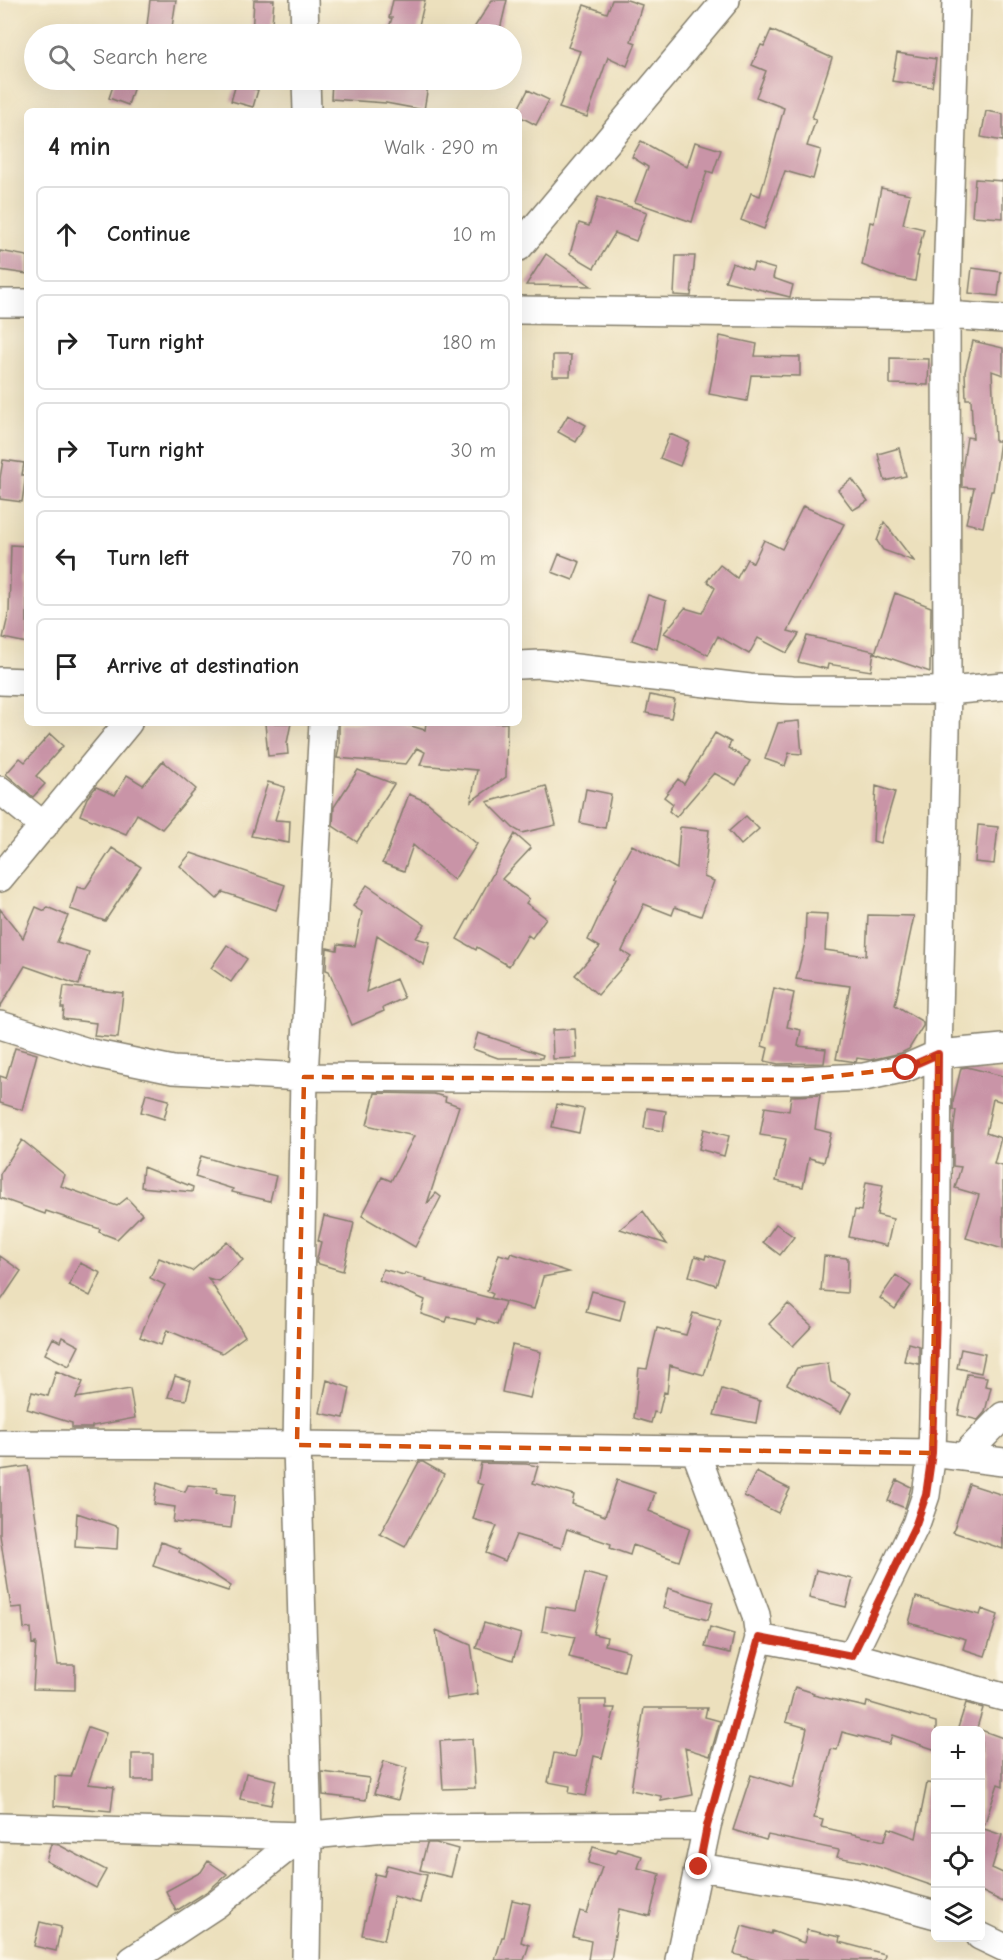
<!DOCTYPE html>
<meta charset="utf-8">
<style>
body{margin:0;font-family:"Comic Neue",sans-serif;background:#f2f2f2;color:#222}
.controls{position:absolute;right:18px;bottom:18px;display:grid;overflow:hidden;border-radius:9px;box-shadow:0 6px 24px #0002}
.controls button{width:54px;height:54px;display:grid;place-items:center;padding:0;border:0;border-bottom:2px solid #e0e0e0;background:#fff;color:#222;font:30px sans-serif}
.stop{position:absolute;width:18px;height:18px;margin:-14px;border:4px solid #c8321e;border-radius:50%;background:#fff}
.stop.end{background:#c8321e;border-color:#fff;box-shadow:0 2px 6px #0008}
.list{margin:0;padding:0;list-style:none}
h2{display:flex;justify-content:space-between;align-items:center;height:78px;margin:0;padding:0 24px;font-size:26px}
h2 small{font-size:20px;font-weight:400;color:#767676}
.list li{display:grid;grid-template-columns:39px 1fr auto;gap:18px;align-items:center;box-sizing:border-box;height:96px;margin:0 12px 12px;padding:0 12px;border:2px solid #e0e0e0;border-radius:9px}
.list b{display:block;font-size:22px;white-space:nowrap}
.list em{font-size:20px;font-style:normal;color:#767676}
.icon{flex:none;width:33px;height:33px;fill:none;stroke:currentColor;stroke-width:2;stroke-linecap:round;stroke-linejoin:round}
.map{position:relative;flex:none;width:1003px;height:1960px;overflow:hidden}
.search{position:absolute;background:#fff;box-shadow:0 6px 24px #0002;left:24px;top:24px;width:498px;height:66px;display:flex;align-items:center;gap:15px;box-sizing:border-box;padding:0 21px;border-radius:33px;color:#767676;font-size:22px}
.panel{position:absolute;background:#fff;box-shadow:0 6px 24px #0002;left:24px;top:108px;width:498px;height:618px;border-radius:9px}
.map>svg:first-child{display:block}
.building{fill:#c994a7}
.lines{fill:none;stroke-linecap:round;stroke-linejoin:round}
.street-casing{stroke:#847e6c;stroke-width:30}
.street{stroke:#fff;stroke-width:27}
.route{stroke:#c8321e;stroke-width:8}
.marked{fill:none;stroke:#d4530e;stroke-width:4.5;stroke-dasharray:12 8;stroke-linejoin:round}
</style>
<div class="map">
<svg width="1003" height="1960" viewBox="0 0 1003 1960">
<rect width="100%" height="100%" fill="#fcf5e5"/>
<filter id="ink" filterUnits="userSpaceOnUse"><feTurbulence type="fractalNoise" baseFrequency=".0167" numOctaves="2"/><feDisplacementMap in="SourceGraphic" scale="12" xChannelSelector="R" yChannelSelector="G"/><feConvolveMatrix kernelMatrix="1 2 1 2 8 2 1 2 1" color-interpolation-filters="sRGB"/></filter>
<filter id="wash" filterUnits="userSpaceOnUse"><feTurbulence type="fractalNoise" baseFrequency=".008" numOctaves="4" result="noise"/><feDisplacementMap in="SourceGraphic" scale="24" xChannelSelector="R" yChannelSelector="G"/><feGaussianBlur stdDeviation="1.35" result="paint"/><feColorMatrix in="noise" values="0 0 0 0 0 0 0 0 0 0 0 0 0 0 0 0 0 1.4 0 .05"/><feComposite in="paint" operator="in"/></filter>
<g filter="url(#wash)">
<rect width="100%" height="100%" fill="#ece0bd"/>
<g id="blocks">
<path class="building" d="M150 0H176L171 34H146Z
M254 0H274L271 34H252Z
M393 0H425L417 34H387L392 18H389Z
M492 0H507L499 34H470Z
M612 0H627L642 5 631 41 636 43 627 66 608 57 587 117 559 108 580 51 568 47 584 5 607 13Z
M771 30 832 58 812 118 816 119 807 146 821 150 813 179 785 171 764 229 741 220 751 193 760 196 784 108 756 97 766 71 752 65 761 45 764 46Z
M897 53 936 59 932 87 892 81Z
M115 80H136L128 105 109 98Z
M332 80H429L424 110 386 103 331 99Z
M236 84 258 90 253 107 231 101Z
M528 90 549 100 536 125 519 116V111H517Z
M986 111 1003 114V141L981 137Z
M641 141 687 167 695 142 721 150 713 173 707 171 692 222 635 202 648 167 632 157Z
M975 179 1003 181V218L972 216Z
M881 188 910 194 903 224 924 229 917 256H919L915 281 891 276 862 265 870 222 874 223Z
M598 197 647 212 636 241 615 233 594 268 570 254 579 223 589 226Z
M0 251 27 256V274L0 270Z
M546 254 591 286 526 285Z
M676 256H695L691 296 674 295Z
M732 263 752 270 754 263 775 269 773 278 793 285 790 297 725 281Z
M972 268 1001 272 998 296 969 293Z
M720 336 757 344 755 356 800 357V376L751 375 747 401 709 394Z
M973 341 1003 348V375L992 371 995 441H1000L993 491H991L983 527 966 523 974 488 962 487V471L967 437 973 438 971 399H966L965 372Z
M553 355H571L570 376H553Z
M890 358 929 359 928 385 890 384Z
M568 415 586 425 576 442 558 432Z
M670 434 689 442 680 466 660 458Z
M899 448 906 476 885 481 878 454Z
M3 460 24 463 22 475H26L22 502 0 499V478Z
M852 479 868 501 853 510 838 490Z
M803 506 844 524 788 631 799 634 787 653 758 638 749 654 718 636 708 655 664 633 685 608 702 613 715 588 707 581 720 565 737 578 747 559 753 563 764 540 782 549Z
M884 522 914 561 883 550 877 541Z
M11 545 27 546V643L3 638 9 612Z
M559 554 580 562 573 580 552 572Z
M895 593 931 607 930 672 875 653Z
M648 595 666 601 657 649 632 640Z
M807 636 874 651 871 671 828 664 827 669 798 662Z
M650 695 675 700 671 718 646 713Z
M799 721 802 754 789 753 785 766 765 759 778 723Z
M265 723H291L287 743 288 754 268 756Z
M339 723H401L425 730 426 723H507L506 777 471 801 477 770 420 765 425 752 417 748 406 764 337 758 339 747Z
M715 733 731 742 728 748 750 761 736 785 714 773 676 817 669 811 673 804 664 797 678 779 684 784Z
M50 734 63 746 36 776 45 784 33 797 6 774 20 758 25 762Z
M163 761 196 789 162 829 137 814 126 834 80 815 87 798 96 787 115 795 127 775 143 785Z
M358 770 394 784 357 842 333 826 334 807Z
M268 782 285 787 275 820 290 821 289 843 251 836Z
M546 786 556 825 522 833 513 828 487 802Z
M876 786 895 792 880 843 873 841Z
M586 789 611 794 605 828 580 823Z
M409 794 427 802 477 844 454 880 413 845 404 871 382 863 386 856Z
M746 816 759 829 741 845 729 831Z
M978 825 998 827 994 864 975 862Z
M680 827 709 830 704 877 714 881 701 916 675 907 672 915 644 904 622 951 631 957 598 995 575 975 600 947 588 940 617 877 615 876 632 845 677 869Z
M515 834 531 848 502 879 529 899 526 903 546 918 532 938 528 935 509 966 477 947 476 950 457 939Z
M112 848 141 867 105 921 70 909 77 887 85 889Z
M191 853 285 885 276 910 223 892 217 899 180 866Z
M367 885 425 925 416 938 430 942 424 965 377 935 366 992 396 979 404 998 383 1008 384 1011 352 1025 329 971 326 970 327 948 337 950 338 944 355 946 362 912 353 906Z
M36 907 45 911 47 907 68 916 57 942 89 952 79 985 25 966 0 1007V909L23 938Z
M806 913 827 914 825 950 866 956 868 915 914 916 895 1005 923 1022V1026L909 1049 901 1053 870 1060 857 1058 856 1062 836 1059 850 986 796 979 805 943Z
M227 945 247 959 231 982 211 968Z
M64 986 123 993 118 1038 94 1036 96 1023 63 1019 64 1008H61Z
M774 988 794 993 787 1027 801 1030 798 1046 826 1049 824 1063 778 1064 765 1061 768 1048 762 1046Z
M575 1029 577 1058 553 1059 552 1030Z
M478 1033 543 1055 542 1058H498L473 1049Z
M15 1048 37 1054 22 1110 0 1103V1076L6 1078Z
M967 1067 1003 1076V1102L993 1099 986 1133 1001 1138 994 1164 1003 1166V1249L966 1238 979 1195 955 1188 961 1167 953 1166V1134L956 1110H953V1102L961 1068Z
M375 1093 434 1094 446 1097 445 1101 459 1106 427 1204 436 1193 441 1197 415 1247 362 1216 382 1177 391 1181 414 1136 367 1125Z
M146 1094 169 1100 164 1119 141 1112Z
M820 1095 815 1129 831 1133 824 1162 809 1158 803 1187 776 1181 786 1139 760 1135 765 1107 789 1111 791 1096Z
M557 1104 584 1109 579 1133 552 1127Z
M647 1108 666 1111 663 1131 644 1128Z
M704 1129 729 1136 724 1156 699 1149Z
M22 1140 65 1175 61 1186 117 1206 127 1198 142 1214 117 1239 99 1232 100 1229 46 1211 45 1214 0 1198V1174Z
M201 1156 237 1167 276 1176 270 1201 232 1192 233 1189 195 1177Z
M143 1167 193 1187 192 1192 141 1187Z
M866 1182 883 1185 877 1215 893 1219 887 1246 849 1237 855 1210 861 1211Z
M643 1211 667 1244 620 1229Z
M324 1216 354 1223 343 1271 316 1263 321 1242 318 1241Z
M776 1224 794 1237 780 1255 763 1242Z
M227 1241 243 1260 218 1281 208 1278 245 1336 222 1353 167 1330 161 1345 140 1337 149 1315 165 1285 150 1278 159 1258 192 1271Z
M511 1253 569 1272 543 1277 534 1309 491 1298 493 1294 487 1291 499 1254 509 1257Z
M706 1255 724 1261 716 1285 689 1276 695 1256 705 1259Z
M0 1256 21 1271 0 1302Z
M824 1256 848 1258 847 1293 821 1291Z
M80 1263 101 1273 90 1296 69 1285Z
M383 1269 404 1275 405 1273 427 1279 426 1281 505 1302 497 1325 477 1318 476 1324 448 1317 446 1322 421 1314 425 1300 379 1280Z
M896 1275 911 1286 895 1309 880 1298Z
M592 1291 625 1300 620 1321 586 1312Z
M788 1304 812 1326 793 1346 769 1324Z
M693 1313 721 1321 704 1375 670 1365 667 1393 664 1392 659 1413 654 1412 651 1423 634 1418 639 1368 647 1369 657 1328 686 1335Z
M62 1337 79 1346 69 1366 45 1354 53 1338 60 1342Z
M908 1343 919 1346V1364L904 1361Z
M512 1345 541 1352 530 1398 502 1392Z
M961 1349 985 1354 981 1373 957 1368Z
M828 1363 831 1382 851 1393 841 1413 787 1384 797 1368Z
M56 1371 83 1382 76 1398 130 1389 135 1418 92 1426V1428H72V1423L27 1409 32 1392 48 1396Z
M967 1374 987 1377 985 1386 991 1387 985 1412 978 1420 958 1415Z
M175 1376 191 1381 186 1400 168 1397Z
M327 1380 350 1388 344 1418 320 1413Z
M722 1389 760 1401 756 1423 714 1415Z
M419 1462H423L444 1474 405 1547 380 1534Z
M481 1463 526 1464 538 1466 533 1483 574 1495 572 1504 605 1516 617 1480 655 1493 649 1511 690 1528 679 1561 633 1545 630 1555 610 1548 611 1544 567 1529 561 1548 516 1535 505 1561 486 1553 497 1526 473 1519 483 1485 477 1483Z
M28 1466 58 1665H75V1690L33 1689 36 1643 32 1644 31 1628 24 1629 22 1607 11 1608 0 1535V1470Z
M756 1472 790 1489 778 1513 744 1496Z
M897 1480 911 1487 905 1508 888 1501Z
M157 1483 185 1492 188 1485 217 1488 216 1493 235 1495 231 1528 173 1522 175 1507 154 1504Z
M969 1484 1003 1495V1549L953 1532Z
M77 1513 118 1527 117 1549 75 1546Z
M161 1542 180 1549 179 1552 231 1586 228 1591 153 1566Z
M816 1570 853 1579 846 1607 809 1598Z
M585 1573 607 1579 593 1634 607 1637 605 1645 629 1651 624 1671 569 1657 575 1637 542 1631 546 1606 576 1611Z
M668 1588 713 1602 708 1620 663 1608Z
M916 1597 980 1615 982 1609 998 1615 985 1656 963 1649 966 1639 909 1623Z
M484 1623 521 1634 513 1660 476 1648Z
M710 1627 734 1634 730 1653 705 1647Z
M436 1630 471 1645 478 1694 446 1699Z
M795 1687 814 1693 813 1695 866 1707 867 1702 936 1722V1750L892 1735 889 1744 842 1732 837 1750 831 1749 814 1818 823 1820 821 1827 884 1841 889 1828 916 1838 927 1783 936 1784V1887L864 1862 837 1857 839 1850 768 1835 766 1840 733 1830 751 1775 793 1788 807 1728 786 1722Z
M580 1700H606V1708H615L602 1758 594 1756 586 1796 569 1793 570 1786 548 1782 554 1753 575 1757 580 1735Z
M966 1703 983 1708 976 1731H957Z
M644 1708H707L705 1717 720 1721 710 1756 685 1748 693 1795 661 1801V1796L631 1790Z
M88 1727 106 1733 88 1784 114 1787 111 1811 54 1806 55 1776 71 1777Z
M981 1730 1003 1738V1786L998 1784 984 1826H981Z
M472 1739 475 1788 443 1789 440 1741Z
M132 1754H153V1780H132Z
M384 1761 407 1768 398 1800 374 1794Z
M322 1772 369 1778 366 1800 323 1795Z
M246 1773 276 1780 271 1805 240 1799Z
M981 1828 1002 1835 992 1868 1003 1873V1902L981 1891Z
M427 1843H436L458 1849 451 1877 420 1870Z
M51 1844 59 1845 106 1870 96 1888 46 1861Z
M593 1847 616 1853 618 1849 642 1856 638 1868 660 1874 650 1916 619 1909 611 1960H588L591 1941 573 1937 580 1911 587 1913 602 1867 588 1863Z
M208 1861 227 1874 208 1891 176 1911 166 1891 201 1872Z
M387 1865 427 1875 420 1903 394 1896 384 1940 362 1935 375 1874 384 1876Z
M512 1900 530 1904 521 1942 529 1945 524 1960H495L502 1937H504Z
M40 1922 61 1927 56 1951 34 1946Z
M742 1926 771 1934 772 1931 804 1943 807 1930 840 1937 839 1942 885 1954 884 1960H756L734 1954Z"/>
</g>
</g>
<g filter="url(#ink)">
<use href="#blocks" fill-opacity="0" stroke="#847e6c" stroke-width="1.5"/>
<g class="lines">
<defs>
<path id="street" d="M304 0 305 34
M306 80 307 111
M519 247 726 0
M0 303H27
M519 310 946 315 1003 319
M519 665 541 664 750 688 793 690 947 691 1003 686
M0 681 27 682
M0 790 44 826
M0 878 128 723
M0 1025 91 1053 173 1070 304 1077 800 1080 864 1077 906 1068 938 1054 1003 1048
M0 1444 297 1445 932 1453 1003 1462
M695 1450 756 1615 759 1638
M963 1457 1003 1416
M852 1656 916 1524 926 1495 932 1453 936 1311 938 1054 947 691 946 315 956 0
M0 1827 302 1836
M699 1867 852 1892 936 1915
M980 1936 1003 1947
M132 1960 217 1904 302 1836 385 1828 707 1826
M306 1960 308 1834 297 1445 304 1077 323 723
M679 1960 707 1826 759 1638 852 1656 1003 1697"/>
</defs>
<use href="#street" class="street-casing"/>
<use href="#street" class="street"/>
</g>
</g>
<g class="lines" filter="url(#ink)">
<path class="route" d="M699 1867 707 1826 759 1638 852 1656 916 1524 926 1495 932 1453 936 1311 938 1054 906 1068"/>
</g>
<path class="marked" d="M938 1054 932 1453 297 1445 304 1077 800 1080 906 1068Z"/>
</svg>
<div class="controls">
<button>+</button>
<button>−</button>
<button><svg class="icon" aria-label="locate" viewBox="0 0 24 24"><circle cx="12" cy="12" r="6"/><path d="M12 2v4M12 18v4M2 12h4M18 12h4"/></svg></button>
<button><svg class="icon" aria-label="layers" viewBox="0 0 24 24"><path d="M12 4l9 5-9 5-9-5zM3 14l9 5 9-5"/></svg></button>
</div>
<div class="stop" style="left:906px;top:1068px"></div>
<div class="stop end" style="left:699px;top:1867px"></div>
<div class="search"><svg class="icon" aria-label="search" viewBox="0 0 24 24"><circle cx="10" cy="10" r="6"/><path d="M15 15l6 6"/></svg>Search here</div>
<section class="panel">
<h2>4 min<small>Walk · 290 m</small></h2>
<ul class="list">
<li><svg class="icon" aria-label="ahead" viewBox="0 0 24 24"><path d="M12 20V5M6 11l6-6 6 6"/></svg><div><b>Continue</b></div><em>10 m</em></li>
<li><svg class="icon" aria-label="right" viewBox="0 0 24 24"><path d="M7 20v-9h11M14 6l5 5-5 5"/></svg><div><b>Turn right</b></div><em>180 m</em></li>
<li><svg class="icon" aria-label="right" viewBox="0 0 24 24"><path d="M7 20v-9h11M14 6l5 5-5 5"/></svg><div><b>Turn right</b></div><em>30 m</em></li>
<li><svg class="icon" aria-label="left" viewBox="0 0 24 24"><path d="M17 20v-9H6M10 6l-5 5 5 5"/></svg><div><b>Turn left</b></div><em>70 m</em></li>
<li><svg class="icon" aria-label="arrive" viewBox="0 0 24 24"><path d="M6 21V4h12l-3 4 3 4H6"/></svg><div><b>Arrive at destination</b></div></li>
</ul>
</section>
</div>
